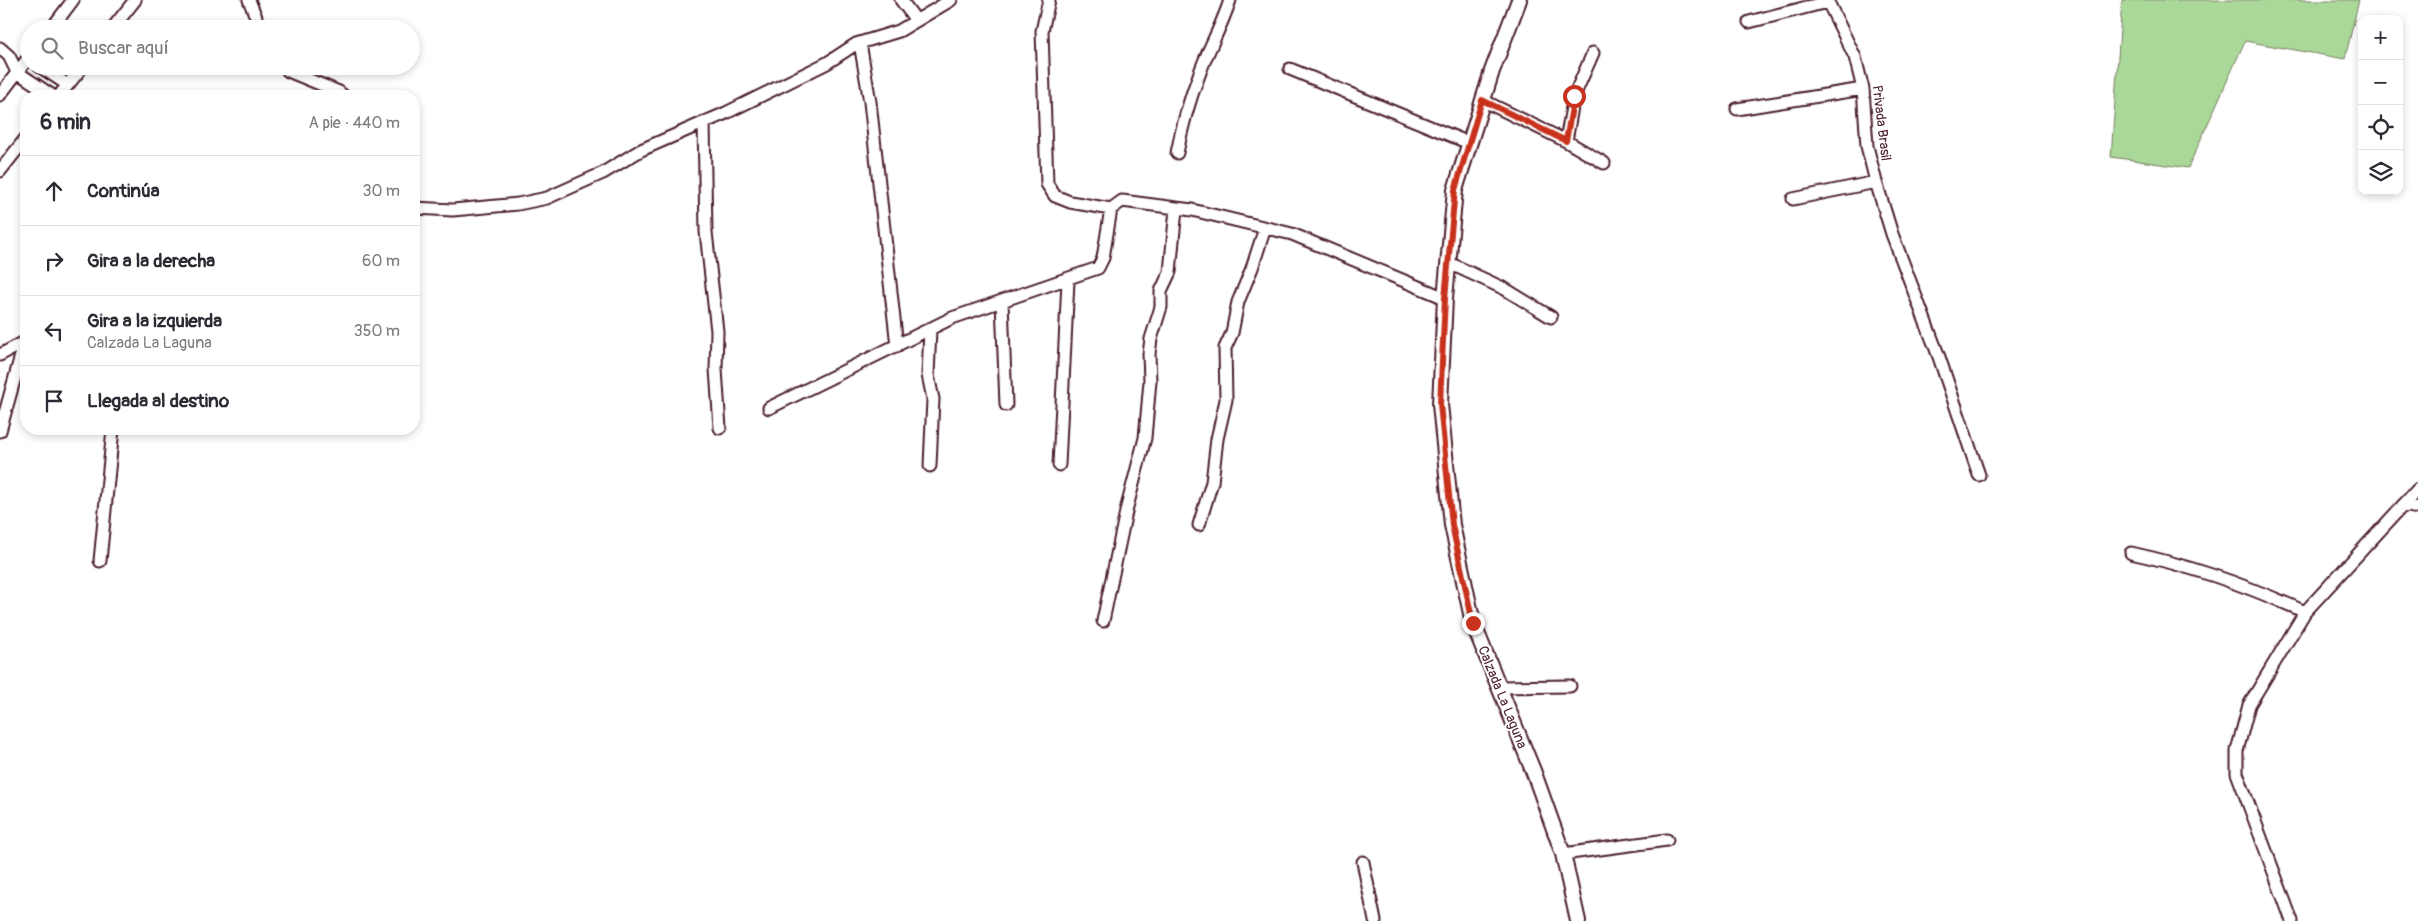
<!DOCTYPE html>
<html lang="es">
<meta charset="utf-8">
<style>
body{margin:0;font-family:Pangolin,sans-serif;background:#f7f7f7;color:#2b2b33}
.controls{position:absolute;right:15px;top:15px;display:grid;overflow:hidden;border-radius:10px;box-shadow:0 2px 8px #0003}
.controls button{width:45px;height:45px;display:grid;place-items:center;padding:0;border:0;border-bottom:1px solid #e1e1e2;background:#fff;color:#2b2b33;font:25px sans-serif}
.stop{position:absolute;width:15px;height:15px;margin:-11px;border:4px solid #c8321e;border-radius:50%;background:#fff}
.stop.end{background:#c8321e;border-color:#fff;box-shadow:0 1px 5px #0008}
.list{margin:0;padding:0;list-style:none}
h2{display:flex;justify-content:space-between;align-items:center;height:65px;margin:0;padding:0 20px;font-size:21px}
h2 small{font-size:16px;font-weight:400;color:#7c7c81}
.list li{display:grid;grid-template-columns:32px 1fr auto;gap:15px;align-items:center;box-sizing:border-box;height:70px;padding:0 20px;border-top:1px solid #e1e1e2}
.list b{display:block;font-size:19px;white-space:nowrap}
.list p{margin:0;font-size:16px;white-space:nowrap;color:#7c7c81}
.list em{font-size:16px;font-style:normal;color:#7c7c81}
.icon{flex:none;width:28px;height:28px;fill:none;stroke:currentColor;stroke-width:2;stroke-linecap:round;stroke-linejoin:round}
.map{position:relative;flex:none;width:2418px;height:921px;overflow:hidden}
.search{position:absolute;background:#fff;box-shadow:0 2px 8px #0003;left:20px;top:20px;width:400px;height:55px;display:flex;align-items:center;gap:12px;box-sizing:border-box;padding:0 18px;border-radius:28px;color:#7c7c81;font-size:19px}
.panel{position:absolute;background:#fff;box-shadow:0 2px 8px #0003;left:20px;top:90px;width:400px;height:345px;border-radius:20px}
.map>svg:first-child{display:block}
.green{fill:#a9d898;stroke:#7a7c62}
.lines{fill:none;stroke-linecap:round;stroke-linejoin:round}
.minor-casing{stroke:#4a1f2b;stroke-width:15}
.tertiary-casing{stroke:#4a1f2b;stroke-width:18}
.minor{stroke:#fff;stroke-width:11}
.tertiary{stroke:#fff;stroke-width:14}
.route{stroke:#c8321e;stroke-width:6}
.labels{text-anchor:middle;stroke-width:4;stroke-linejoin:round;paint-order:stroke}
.street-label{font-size:14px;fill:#4a1f2b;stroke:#fff}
</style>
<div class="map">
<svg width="2418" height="921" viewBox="0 0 2418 921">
<rect width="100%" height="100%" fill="#fff"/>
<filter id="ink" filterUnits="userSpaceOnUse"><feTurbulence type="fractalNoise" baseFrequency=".02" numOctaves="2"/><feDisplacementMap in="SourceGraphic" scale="10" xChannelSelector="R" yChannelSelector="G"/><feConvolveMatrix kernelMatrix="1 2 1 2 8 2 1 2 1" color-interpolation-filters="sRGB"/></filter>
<g filter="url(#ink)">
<path class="green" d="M2122 0H2359L2345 59 2245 41 2188 168 2111 157Z"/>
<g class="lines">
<defs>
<path id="minor" d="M249 0 256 17
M901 0 915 19
M1049 0 1042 31 1047 184 1055 196 1070 202 1111 209
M1827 0 1855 57 1863 89 1867 146 1876 182 1892 234 1939 357 1979 475
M1749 22 1827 2
M51 29 73 0
M112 29 135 0
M860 43 870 102 897 346
M0 48 9 56 17 72 53 96
M39 66 68 85
M1290 69 1469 143
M288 71 339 92 344 96
M0 95 29 57
M59 96 83 66
M1482 100 1566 141 1604 163
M1737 109 1863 89
M704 122 706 232 717 331 716 369 720 428
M1566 141 1574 96 1593 53
M1177 153C1182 126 1189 101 1199 75 1208 49 1222 26 1230 0
M0 171 26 138
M1793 199 1876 182
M414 208 453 210 518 204 547 198 603 173 641 150 726 113 827 63 856 44 899 31 951 0
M1449 263 1505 289 1551 317
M1002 302 1006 405
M930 330 928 375 933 399 930 466
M0 355 26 341
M769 408 952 318 1098 268 1103 258 1111 209 1122 201 1192 210 1292 234 1445 298
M0 431 25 341
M1059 465 1068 281
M2403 505 2418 508
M1199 525 1212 482 1217 439 1226 400 1225 348 1232 333 1238 302 1252 268 1265 228
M2131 553C2191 566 2249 586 2305 612
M100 561 113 429
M1103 621 1127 507 1145 438 1150 381 1149 354 1151 339 1161 307V291L1170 272 1176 209
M1499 687 1570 686
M1563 854 1667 840
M1363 862 1375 921
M2292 921 2237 773V751L2249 705 2305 612 2418 489"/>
<path id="tertiary" d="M1519 0 1492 71 1455 190 1445 298 1440 404 1452 525 1473 623 1534 773 1563 854 1578 921"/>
</defs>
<use href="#minor" class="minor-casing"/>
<use href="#tertiary" class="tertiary-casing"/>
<use href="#minor" class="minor"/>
<use href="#tertiary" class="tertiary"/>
</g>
</g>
<g class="lines" filter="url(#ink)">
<path class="route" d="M1473 623 1452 525 1440 404 1445 298 1455 190 1482 100 1566 141 1574 96"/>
</g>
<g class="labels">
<g class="street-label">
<text transform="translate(1882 123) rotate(83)" y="5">Privada Brasil</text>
<text transform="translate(1503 697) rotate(68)" y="5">Calzada La Laguna</text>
</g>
</g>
</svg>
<div class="controls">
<button>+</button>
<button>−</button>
<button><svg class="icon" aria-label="locate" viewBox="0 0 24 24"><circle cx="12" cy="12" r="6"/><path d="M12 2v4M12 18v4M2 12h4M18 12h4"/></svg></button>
<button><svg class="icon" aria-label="layers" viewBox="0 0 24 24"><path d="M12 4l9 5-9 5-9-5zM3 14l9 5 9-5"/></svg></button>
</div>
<div class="stop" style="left:1574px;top:96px"></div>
<div class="stop end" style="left:1473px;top:623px"></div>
<div class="search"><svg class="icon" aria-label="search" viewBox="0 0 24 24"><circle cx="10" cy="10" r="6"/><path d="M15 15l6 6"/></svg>Buscar aquí</div>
<section class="panel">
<h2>6 min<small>A pie · 440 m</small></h2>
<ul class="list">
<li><svg class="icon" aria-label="ahead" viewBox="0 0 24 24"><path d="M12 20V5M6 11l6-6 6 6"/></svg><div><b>Continúa</b></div><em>30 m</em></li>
<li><svg class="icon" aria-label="right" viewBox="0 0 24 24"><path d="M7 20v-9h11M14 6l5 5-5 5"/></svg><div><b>Gira a la derecha</b></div><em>60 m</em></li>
<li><svg class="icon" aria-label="left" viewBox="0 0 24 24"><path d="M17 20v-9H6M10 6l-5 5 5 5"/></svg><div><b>Gira a la izquierda</b><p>Calzada La Laguna</p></div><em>350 m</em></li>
<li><svg class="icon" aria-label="arrive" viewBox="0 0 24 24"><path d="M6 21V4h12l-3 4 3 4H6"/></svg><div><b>Llegada al destino</b></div></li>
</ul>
</section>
</div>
